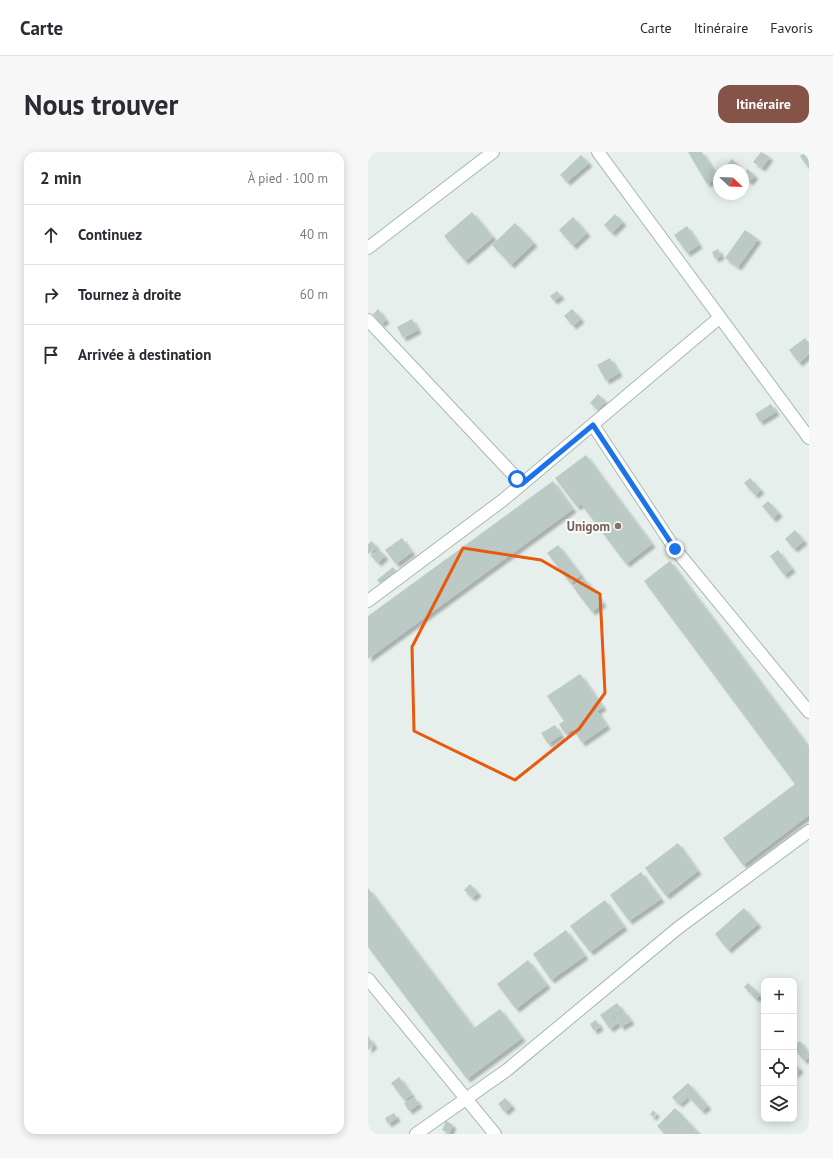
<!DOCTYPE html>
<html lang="fr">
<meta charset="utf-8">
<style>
body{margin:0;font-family:"PT Sans",sans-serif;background:#f7f7f7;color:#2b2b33}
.controls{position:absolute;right:12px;bottom:12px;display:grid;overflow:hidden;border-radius:8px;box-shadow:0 2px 10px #0003}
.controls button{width:36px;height:36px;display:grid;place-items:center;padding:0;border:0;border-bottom:1px solid #e1e1e2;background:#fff;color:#2b2b33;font:20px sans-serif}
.compass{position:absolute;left:345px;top:12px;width:36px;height:36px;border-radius:50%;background:#fff;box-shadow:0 2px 10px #0003;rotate:113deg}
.stop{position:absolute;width:12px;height:12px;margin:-9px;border:3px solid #1a73e8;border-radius:50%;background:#fff}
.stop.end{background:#1a73e8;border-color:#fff;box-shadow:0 1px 4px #0008}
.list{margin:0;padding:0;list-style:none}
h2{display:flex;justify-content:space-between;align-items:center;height:52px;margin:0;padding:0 16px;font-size:17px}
h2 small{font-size:13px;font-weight:400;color:#7c7c81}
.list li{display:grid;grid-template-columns:26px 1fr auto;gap:12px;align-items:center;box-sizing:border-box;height:60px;padding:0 16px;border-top:1px solid #e1e1e2}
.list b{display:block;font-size:15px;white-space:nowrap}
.list em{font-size:13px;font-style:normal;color:#7c7c81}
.icon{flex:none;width:22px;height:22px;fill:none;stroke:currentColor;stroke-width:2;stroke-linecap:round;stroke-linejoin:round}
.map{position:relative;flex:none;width:441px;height:982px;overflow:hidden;border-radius:12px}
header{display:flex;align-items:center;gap:24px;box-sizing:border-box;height:56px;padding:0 20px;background:#fff;border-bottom:1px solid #e1e1e2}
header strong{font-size:19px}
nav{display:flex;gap:22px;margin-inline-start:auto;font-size:14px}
.intro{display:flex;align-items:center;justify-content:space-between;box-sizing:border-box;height:96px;padding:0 24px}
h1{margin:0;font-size:28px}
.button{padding:10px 18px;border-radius:12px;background:#855347;color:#fff;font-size:14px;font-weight:700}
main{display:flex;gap:24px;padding:0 24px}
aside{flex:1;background:#fff;border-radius:12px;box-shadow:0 2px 10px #0003}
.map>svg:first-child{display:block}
.building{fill:#bbcac4;filter:url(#shadow)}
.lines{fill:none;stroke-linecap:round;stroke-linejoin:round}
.street-casing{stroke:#a8b8b2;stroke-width:14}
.street{stroke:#fff;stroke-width:12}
.route{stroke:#1a73e8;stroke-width:5}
.marked{fill:none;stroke:#e8590c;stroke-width:3;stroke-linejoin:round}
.education-dot{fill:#8d6e63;stroke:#f7fbf9;stroke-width:1.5}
.labels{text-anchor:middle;stroke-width:4;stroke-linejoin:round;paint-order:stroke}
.education-label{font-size:13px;font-weight:bold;fill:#785e54;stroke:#f7fbf9;text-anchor:end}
</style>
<header>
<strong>Carte</strong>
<nav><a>Carte</a><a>Itinéraire</a><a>Favoris</a></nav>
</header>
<div class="intro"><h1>Nous trouver</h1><a class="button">Itinéraire</a></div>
<main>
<aside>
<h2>2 min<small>À pied · 100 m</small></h2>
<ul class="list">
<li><svg class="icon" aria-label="ahead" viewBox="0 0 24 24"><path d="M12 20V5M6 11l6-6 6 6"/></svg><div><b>Continuez</b></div><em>40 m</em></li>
<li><svg class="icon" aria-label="right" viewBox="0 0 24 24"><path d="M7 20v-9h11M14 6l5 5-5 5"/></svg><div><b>Tournez à droite</b></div><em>60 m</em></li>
<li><svg class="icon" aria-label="arrive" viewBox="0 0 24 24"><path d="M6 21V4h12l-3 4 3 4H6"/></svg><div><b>Arrivée à destination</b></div></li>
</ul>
</aside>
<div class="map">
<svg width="441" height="982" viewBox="0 0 441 982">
<defs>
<filter id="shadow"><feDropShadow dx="3.5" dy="3.5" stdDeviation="1" flood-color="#0004"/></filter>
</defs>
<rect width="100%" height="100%" fill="#e6efeb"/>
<path class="building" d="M320 0H334L350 26 339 32Z
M393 0 402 5 394 16 385 10Z
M438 0H441V17L432 4Z
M213 3 221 11 199 30 192 23Z
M364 7 370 13 366 18 359 12Z
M380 17 387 24 381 30 375 24V22Z
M104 60 125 85 97 109 76 84Z
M247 62 255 70 244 81 236 73Z
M205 65 219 81 205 94 191 78Z
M147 71 166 91 143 113 124 93Z
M319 74 331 93 319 101 306 83Z
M377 78 390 87 370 115 357 106Z
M350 97 353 104 347 107 344 100Z
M189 139 193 144 186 149 182 144Z
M10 157 18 168 13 172 5 162Z
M204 157 213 167 205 174 196 164Z
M44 167 50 178 35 186 29 175Z
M437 186 441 191V202L431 211 421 198Z
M242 206 251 221 238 229 229 213Z
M230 242 238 250 230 258 222 251Z
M403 252 408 260 392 270 387 262Z
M218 303 284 392 258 412 213 352 209 355 187 326Z
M382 326 393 338 387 343 376 331Z
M185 329 205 357 0 507V464Z
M400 349 411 361 405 367 394 354Z
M427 378 436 389 426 397 417 387Z
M34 386 44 400 28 412 17 398Z
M4 389 9 396 0 402V392Z
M190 393 213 423 202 431 179 401Z
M10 397 17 404 10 411 3 404Z
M410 398 424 417 416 423 402 404Z
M302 409 441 595V663L375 713 355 686 427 632 276 429Z
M25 415 28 419 13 432 9 428Z
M216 426 235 451 224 460 205 435Z
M212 522 235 555 229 559 239 574 214 591 205 577 197 582 191 572 196 569 179 544Z
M187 573 193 583 180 592 173 581Z
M310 691 330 719 298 744 277 716Z
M273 720 293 747 261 769 242 743Z
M102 732 110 741 104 746 96 738Z
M0 736 106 876 132 857 154 886 99 927 0 795Z
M237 748 256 775 222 800 202 774Z
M376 756 390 772 360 798 347 782Z
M198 778 217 804 183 828 165 802Z
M160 808 179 833 148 857 129 832Z
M380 831 392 843 388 847 376 835Z
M249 851 254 858 245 864 250 871 242 877 232 863Z
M256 859 263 869 253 875 247 864Z
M228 868 232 875 226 879 222 872Z
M0 884 6 893 0 898Z
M432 889 441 901V905L436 909 426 896V893Z
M426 911 432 917 426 923Z
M31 925 44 943 36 948 23 931Z
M320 931 340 954 334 959 317 941 307 949 304 945Z
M317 942 319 945 311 952 308 949Z
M46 945 51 952 41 959 36 951Z
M137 946 144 954 137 960 130 952Z
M307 956 332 982H297L289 974Z
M285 958 288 961 286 965 282 963Z
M26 961 29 966 20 972 17 966Z
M78 969 85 973 81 982 74 978Z"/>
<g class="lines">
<defs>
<path id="street" d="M230 0 441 286
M0 96 125 0
M0 168 154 332
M225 273 307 397 441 560
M0 449 135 348 351 166
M0 827 127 982
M48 982 139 918 310 776 441 679"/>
</defs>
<use href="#street" class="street-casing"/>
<use href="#street" class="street"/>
</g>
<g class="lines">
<path class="route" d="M149 327 154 332 225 273 307 397"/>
</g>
<path class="marked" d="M95 396 173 408 232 442 237 541 211 577 147 628 46 579 44 495Z"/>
<circle class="education-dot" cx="250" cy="374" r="4"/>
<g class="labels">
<g class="education-label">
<text x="242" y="379">Unigom</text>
</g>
</g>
</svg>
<div class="controls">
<button>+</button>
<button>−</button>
<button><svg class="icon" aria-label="locate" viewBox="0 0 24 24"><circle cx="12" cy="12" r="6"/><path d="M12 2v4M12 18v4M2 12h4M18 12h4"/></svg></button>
<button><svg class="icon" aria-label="layers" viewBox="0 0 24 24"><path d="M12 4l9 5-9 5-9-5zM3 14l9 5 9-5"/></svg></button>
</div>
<svg class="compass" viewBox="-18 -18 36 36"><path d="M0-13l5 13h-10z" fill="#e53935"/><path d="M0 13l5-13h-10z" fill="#7c7c81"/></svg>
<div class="stop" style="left:149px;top:327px"></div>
<div class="stop end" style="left:307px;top:397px"></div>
</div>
</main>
